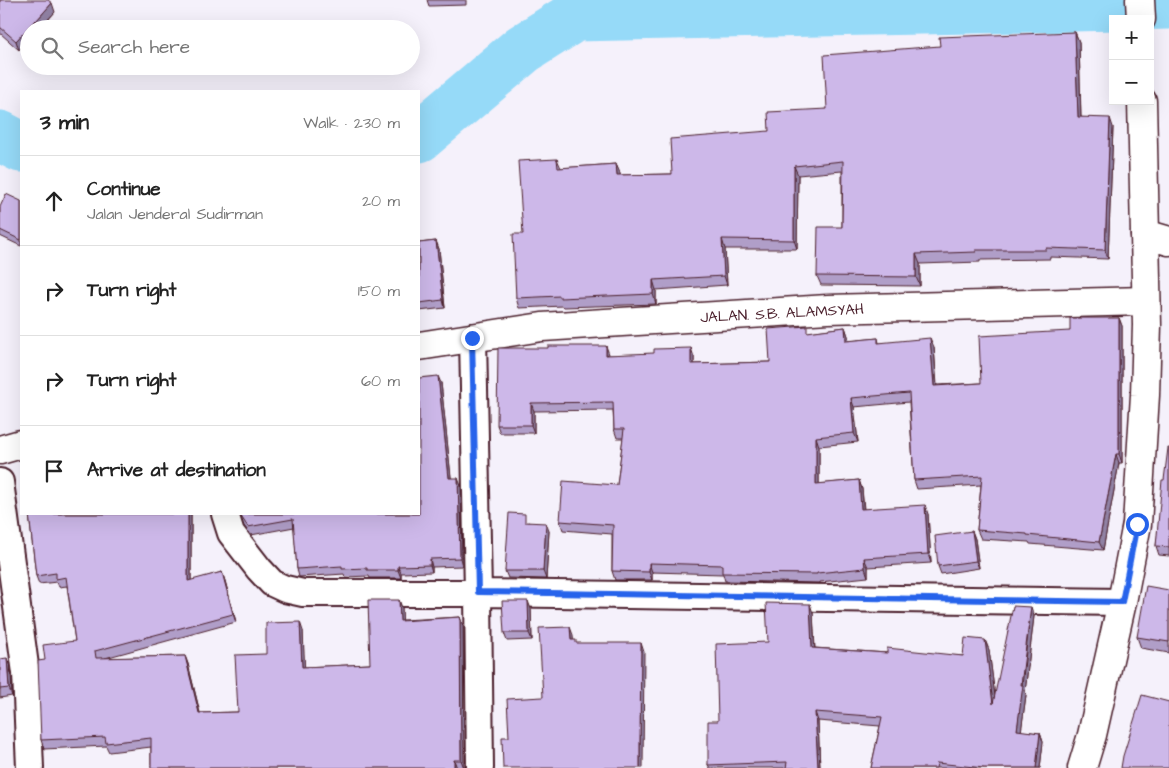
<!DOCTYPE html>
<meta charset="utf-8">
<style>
body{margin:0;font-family:"Architects Daughter",sans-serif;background:#f2f2f2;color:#222}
.controls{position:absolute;right:15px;top:15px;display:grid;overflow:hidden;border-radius:0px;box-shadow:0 5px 20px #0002}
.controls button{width:45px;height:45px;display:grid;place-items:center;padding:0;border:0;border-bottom:1px solid #e0e0e0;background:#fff;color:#222;font:25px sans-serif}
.stop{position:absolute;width:15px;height:15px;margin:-11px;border:4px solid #2563eb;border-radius:50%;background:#fff}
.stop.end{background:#2563eb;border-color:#fff;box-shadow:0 1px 5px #0008}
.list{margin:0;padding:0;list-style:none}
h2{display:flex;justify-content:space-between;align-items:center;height:65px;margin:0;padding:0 20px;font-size:21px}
h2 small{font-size:16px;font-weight:400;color:#767676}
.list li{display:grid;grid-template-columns:32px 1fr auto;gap:15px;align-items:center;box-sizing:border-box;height:90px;padding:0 20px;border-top:1px solid #e0e0e0}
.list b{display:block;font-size:19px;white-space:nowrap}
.list p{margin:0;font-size:16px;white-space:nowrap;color:#767676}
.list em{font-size:16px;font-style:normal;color:#767676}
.icon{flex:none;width:28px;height:28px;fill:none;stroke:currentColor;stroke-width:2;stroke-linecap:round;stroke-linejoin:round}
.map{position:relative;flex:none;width:1169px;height:768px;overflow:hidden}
.search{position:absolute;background:#fff;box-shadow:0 5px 20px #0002;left:20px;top:20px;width:400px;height:55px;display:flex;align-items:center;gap:12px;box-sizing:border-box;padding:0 18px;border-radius:28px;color:#767676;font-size:19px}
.panel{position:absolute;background:#fff;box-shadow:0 5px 20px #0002;left:20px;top:90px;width:400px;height:425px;border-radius:0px}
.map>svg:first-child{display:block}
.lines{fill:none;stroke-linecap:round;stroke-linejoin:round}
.river{stroke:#96daf8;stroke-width:51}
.street-casing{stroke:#4a1f2b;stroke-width:30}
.secondary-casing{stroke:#4a1f2b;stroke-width:31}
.primary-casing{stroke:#4a1f2b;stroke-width:31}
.street{stroke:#fff;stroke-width:26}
.secondary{stroke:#fff;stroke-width:28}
.primary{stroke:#fff;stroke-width:28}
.wall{fill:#b09ec8;stroke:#4a1f2b}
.shaded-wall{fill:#9081a3;stroke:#4a1f2b}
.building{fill:#cdb8e9;stroke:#4a1f2b}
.route{stroke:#2563eb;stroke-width:6}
.labels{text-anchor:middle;stroke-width:4;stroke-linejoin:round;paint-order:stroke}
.street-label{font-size:15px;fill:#4a1f2b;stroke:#fff}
</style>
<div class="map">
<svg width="1169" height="768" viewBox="0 0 1169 768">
<rect width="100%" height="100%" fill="#f5f1fb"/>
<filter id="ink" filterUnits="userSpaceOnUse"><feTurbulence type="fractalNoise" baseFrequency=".02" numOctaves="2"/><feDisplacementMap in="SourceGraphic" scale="10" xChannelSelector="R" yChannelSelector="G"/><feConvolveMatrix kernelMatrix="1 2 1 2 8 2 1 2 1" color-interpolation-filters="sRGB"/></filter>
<g filter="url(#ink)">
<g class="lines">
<path class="river" d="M0 136 21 147
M419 137 523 49 575 16 1169 4"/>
<defs>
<path id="street" d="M473 337 478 593 480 768
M0 482 26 673 30 768
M225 514 231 533 259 569 272 583 285 589 303 593H478L1122 602"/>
<path id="secondary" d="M1140 0 1141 19
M1142 101 1145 234
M419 346 542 327 828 309 1146 301
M0 450 21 444"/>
<path id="primary" d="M1082 768 1092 735 1122 602 1137 524 1145 395 1147 325 1145 234 1169 241"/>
</defs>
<use href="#street" class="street-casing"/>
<use href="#secondary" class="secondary-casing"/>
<use href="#primary" class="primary-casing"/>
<use href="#street" class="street"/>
<use href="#secondary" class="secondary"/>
<use href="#primary" class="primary"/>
</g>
<path class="wall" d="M0 0 55 12 40 29H29L19 50 0 33Z
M427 0H466V5L429 6Z
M1075 32 1079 42 1081 117 1113 127 1108 259 1050 257V259L980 260V262L920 264V286L821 285 817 276 842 227V171L798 175 797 249H725L727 285 656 290V304L564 307 563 306 519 308 516 298 523 234 557 159 561 168 616 164 620 175 672 174 769 131 827 109 940 46Z
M21 201V246L0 236V207Z
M436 241 439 249 445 308 419 311V243Z
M1119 318 1122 326V463H1119L1103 550 1030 544 1029 542 981 539 977 530 981 485 917 489 914 480 909 402 854 407 858 442 819 446V484L859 480 862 489 864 509 928 514 931 563 868 567V577L820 582V583L725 581 723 574 652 572V580H615L612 571V534L563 530 560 521 617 485 623 438H617L614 429 613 410 534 411V433H500L497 425 609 355 694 357V364L770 362 809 332 845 327 848 336 849 341 878 338 879 343 934 347 937 385 981 383 1070 331Z
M441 383 451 478 461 486 462 566 432 567V572L401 573V578H370L369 576 345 577 344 574 299 577 297 569 294 527 251 535 244 526 240 514H419Z
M1169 448V556L1159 555 1156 546Z
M29 514H191V581L222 572 225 581 236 622 105 658 185 656 188 664 200 713 238 712 266 654 303 631 304 667 370 664 399 600 402 608V620L460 617 463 626 464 768H151V747L109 752 106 746 44 749 41 740 45 660 75 641 67 586 59 587 57 582 39 584 36 576Z
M528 522 549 531 546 579 508 578 505 571Z
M972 531 975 539 979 568 941 574 938 566Z
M1169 590V653L1141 648 1137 637Z
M531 609 532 640 507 641 504 633Z
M813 613 815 648 887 653 963 656 985 640 989 650 995 697 1034 616 1025 692 1026 695 1021 731 1040 733 1043 742 1040 768H871L880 726 818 721 820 768H710L708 765 718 721 768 642Z
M0 659 10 667 12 696 0 698Z"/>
<path class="shaded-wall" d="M52 3 55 12 39 29 36 21Z
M35 20 38 28 29 29V39L19 50 16 41Z
M1075 32 1079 42 1081 126 1078 117Z
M1110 118 1113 127 1108 259 1105 250Z
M616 164 620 173V185L617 175Z
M794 166 798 175 797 249 794 240Z
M722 239 725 249 727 285 724 276Z
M436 241 439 249 445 308 443 300Z
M916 254 920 264V286L916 277Z
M653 280 656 290V304L653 294Z
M1119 318 1122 326V463L1119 454Z
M845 327 848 336 850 350 846 341Z
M930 338 934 347 937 394 934 386Z
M606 346 609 354 606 355Z
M691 348 694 357V373L691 364Z
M438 376 441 383 452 486 449 478Z
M851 398 854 407 858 442 854 433Z
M531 403 534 411V433L531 425Z
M816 437 819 446V493L816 484Z
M1116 454 1119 463 1103 550 1099 542Z
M458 478 461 486 462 566 460 558Z
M859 480 862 489 864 518 861 509Z
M925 505 928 514 931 563 928 554Z
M188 514H191V590L188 581Z
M546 523 549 531 546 579 543 571Z
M972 531 975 539 979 568 976 561Z
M864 558 868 567V577L865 568Z
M430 559 432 567V572L430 565Z
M649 563 652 572V580L649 572Z
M398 566 401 573V578L398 570Z
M222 572 225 581 236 622 233 614Z
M399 600 402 608 403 629 400 621Z
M528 601 531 609 532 640 529 633Z
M810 604 813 613 815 657 812 648Z
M1031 607 1034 616 1025 692 1026 695 1020 740 1017 730Z
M460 617 463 626 464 768 461 760Z
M300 622 303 631 305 675 302 667Z
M570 627 573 635 574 649 571 640Z
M985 640 989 650 997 713 993 704Z
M641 643 644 652 643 768H640V740Z
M185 656 188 664 202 721 199 713Z
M7 658 10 667 11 674 12 696 9 688Z
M815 712 818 721 820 768H818Z
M1040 733 1043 742 1040 768H1036Z
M454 760 457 768H454Z"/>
<path class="building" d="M0 0H48L52 3 36 21 35 20 16 41 0 27Z
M1075 32 1078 117 1110 118 1105 250 1046 248V250H976V252L916 254V277L817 276 818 227H842L843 161 794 166V240L722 239 724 276 653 280V294L560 298V296L516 298 513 234H523L518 161 557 159 558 168 616 164 617 175 672 174 670 139 769 131 768 112 827 109 824 55 940 46 939 37Z
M6 194 21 201V240L0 230V207Z
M436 241 443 300 419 303V243Z
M1070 318H1119V454H1116L1099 542 1027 535V534L977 530 982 476 914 480 909 393 851 398 854 433 816 437V484L859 480 861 509 925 505 928 554 864 558 865 568 817 573V574L722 573V565L649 563V572L612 571 613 525 560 521 563 481 617 485 624 429H614L613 402 531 403V425H497L498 348H548V346H606V355L654 353V349L691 348V364L770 362 768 329 807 326V332L845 327 846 341 878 338V343L930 338 934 386 981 383 979 336 1070 331Z
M438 376 449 478H458L460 558 430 559V565L398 566V570H367V568L342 569V566L297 569 293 519 248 527 242 518 240 514H419V378Z
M1168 448H1169V547L1156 546 1162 480H1164Z
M509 513 525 514V522L546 523 543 571H505Z
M29 514H188V581L222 572 233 614 95 651 96 658 185 656 199 713 238 712 235 655 266 654V623L300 622 302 667 370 664 368 600H399L400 621 460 617 461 760H454V768H151V738L106 743 105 737 41 740 38 661 45 660 43 645 75 641 66 577 56 579V573L36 576Z
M972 531 976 561 938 566 935 536Z
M1146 586 1169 590V642L1137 637Z
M502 601H528L529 633H504Z
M766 603 810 604 812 648 887 653V648L963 656 965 638 985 640 993 704 1013 606 1031 607 1021 685H1023L1017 730 1040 733 1036 768H984L937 763 936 768H871L882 717 815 712 818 768H786L787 762 708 765V721H718L716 644 768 642Z
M570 627 571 640H576V643H641L640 740V768H503L502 737H509L507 699 543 697 539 628Z
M7 658 9 688 0 689V659Z
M1142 695 1169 702V768H1121L1123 756Z"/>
</g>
<g class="lines" filter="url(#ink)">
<path class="route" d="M472 338 478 592 1122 602 1137 524"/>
</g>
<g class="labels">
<g class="street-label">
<text transform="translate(782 313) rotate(-3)" y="5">JALAN. S.B. ALAMSYAH</text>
</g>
</g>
</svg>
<div class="controls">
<button>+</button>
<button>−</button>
</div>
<div class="stop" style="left:1137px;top:524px"></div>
<div class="stop end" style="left:472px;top:338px"></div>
<div class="search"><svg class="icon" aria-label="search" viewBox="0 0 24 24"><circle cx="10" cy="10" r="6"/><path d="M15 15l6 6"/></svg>Search here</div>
<section class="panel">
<h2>3 min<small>Walk · 230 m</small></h2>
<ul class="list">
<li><svg class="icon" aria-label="ahead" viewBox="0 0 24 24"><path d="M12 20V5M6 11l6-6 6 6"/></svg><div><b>Continue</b><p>Jalan Jenderal Sudirman</p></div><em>20 m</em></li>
<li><svg class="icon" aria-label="right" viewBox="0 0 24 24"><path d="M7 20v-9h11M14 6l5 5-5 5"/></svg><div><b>Turn right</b></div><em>150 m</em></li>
<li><svg class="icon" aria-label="right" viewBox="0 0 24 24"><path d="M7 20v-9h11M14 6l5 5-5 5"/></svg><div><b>Turn right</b></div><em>60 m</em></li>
<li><svg class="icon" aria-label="arrive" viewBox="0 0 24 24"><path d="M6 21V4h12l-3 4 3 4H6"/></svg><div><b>Arrive at destination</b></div></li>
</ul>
</section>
</div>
